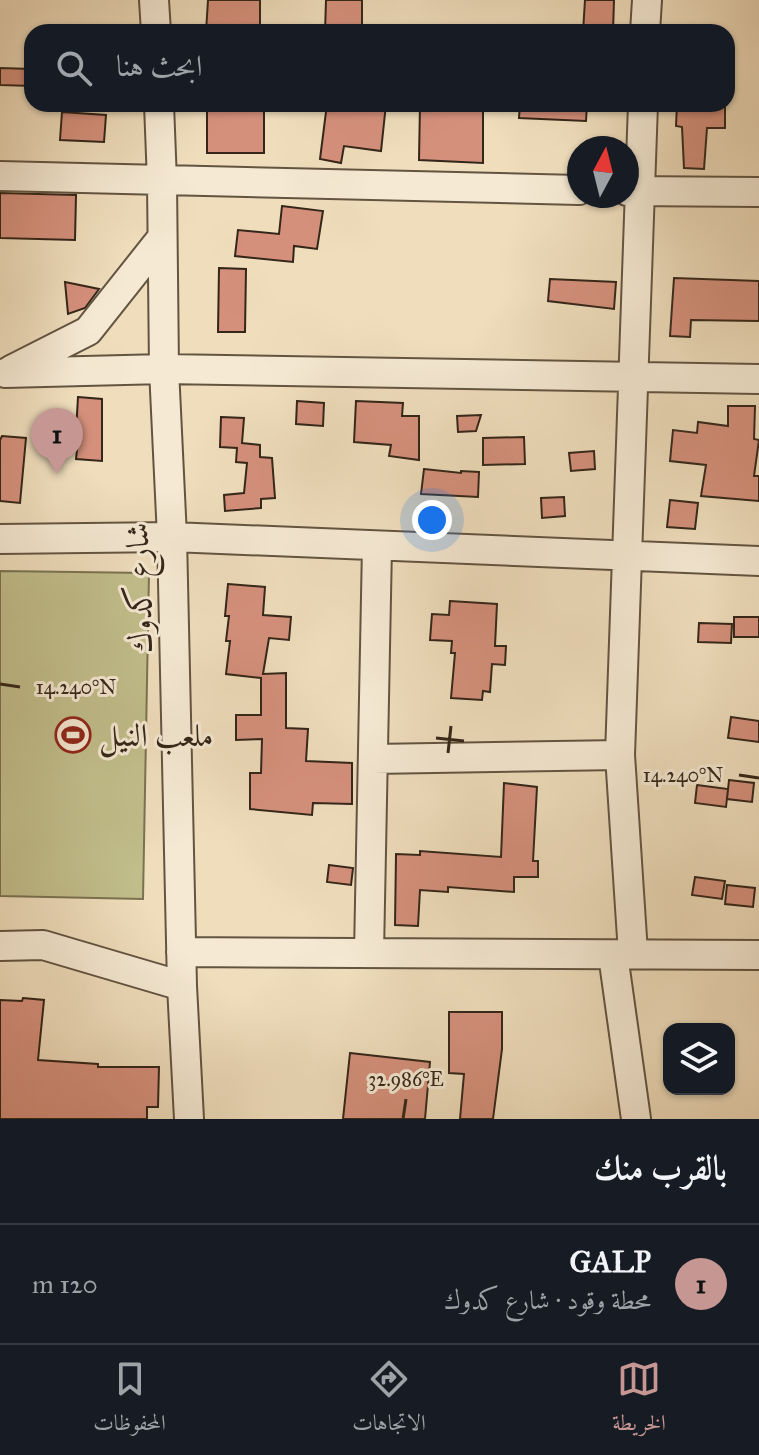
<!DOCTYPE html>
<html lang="ar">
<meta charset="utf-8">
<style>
body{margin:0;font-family:"IM FELL Great Primer",Amiri,serif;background:#242831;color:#f1f3f6;direction:rtl}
.controls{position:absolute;right:24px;bottom:24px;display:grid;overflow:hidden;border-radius:16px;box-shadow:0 2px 6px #0004}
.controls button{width:72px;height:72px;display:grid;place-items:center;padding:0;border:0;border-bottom:2px solid #363941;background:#171b24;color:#f1f3f6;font:40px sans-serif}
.compass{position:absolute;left:567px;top:136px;width:72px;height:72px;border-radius:50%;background:#171b24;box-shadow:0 2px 6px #0004;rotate:7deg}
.you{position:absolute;left:432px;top:520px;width:28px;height:28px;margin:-20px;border:6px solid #fff;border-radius:50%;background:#1a73e8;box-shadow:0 0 0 12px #1a73e833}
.badge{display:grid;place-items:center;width:52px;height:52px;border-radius:50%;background:#c59692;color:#111;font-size:26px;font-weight:700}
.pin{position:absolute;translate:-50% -66px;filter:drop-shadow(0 2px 4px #0008)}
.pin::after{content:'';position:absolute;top:42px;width:28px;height:24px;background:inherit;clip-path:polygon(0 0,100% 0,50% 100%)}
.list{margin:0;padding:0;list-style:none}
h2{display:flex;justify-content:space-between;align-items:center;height:104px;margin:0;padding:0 32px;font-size:34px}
h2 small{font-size:26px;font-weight:400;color:#9ea1a6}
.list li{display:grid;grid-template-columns:52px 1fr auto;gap:24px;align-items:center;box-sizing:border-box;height:120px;padding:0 32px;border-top:2px solid #363941}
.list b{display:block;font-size:30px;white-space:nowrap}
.list p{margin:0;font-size:26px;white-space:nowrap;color:#9ea1a6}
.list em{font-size:26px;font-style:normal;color:#9ea1a6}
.icon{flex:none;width:44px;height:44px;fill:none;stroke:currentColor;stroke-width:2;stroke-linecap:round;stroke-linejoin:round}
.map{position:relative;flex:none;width:759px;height:1119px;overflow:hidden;direction:ltr}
.search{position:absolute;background:#171b24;box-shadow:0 2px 6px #0004;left:24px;right:24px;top:24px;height:88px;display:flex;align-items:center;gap:20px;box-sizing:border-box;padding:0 28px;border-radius:24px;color:#9ea1a6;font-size:30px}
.sheet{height:224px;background:#171b24}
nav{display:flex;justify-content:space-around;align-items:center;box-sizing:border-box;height:112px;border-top:2px solid #363941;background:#171b24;font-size:22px;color:#9ea1a6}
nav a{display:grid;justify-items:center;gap:4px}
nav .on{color:#c59692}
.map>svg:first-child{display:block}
.pitch{fill:#c1be8b;stroke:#7a7252;stroke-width:2}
.building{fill:#d5907c;stroke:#342619;stroke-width:2}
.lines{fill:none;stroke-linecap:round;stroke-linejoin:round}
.minor-casing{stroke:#635442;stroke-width:32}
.minor{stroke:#f5e9d3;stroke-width:28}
.ticks{fill:none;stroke:#342619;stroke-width:3}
.labels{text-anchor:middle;stroke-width:6;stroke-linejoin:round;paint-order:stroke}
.street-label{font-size:32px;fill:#342619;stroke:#f5e9d3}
.poi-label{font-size:32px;fill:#342619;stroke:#f5e9d3;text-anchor:start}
.ticks-label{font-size:20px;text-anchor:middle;fill:#342619;stroke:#f5e9d3;stroke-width:6;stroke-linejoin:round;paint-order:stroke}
</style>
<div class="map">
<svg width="759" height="1119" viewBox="0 0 759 1119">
<rect width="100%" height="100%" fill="#efddbc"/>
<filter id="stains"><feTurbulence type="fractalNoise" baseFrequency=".0025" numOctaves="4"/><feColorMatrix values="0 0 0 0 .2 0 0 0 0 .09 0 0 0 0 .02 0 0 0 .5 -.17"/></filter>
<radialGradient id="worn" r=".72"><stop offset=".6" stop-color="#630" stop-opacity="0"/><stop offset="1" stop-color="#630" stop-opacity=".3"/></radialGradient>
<path class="pitch" d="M0 571 149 573 143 899 0 896Z"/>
<path class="building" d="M208 0H260V32H206Z
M326 0H362V32H325Z
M585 0H614L613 32H583Z
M0 68 32 69V86L0 85Z
M207 104H264V153H207Z
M327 104H386L381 151 344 146 341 163 320 159Z
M420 104H483V163L419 160Z
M520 104H587L586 121 519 118Z
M677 104H725V128H707L704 169 684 168 682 127 676 126Z
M62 112 106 115 104 142 60 140Z
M0 193 76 195 75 240 0 238Z
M282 206 323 211 317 249 294 246 293 262 235 256 238 230 279 234Z
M219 268 246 269 245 332H218Z
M674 278 759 281V321L691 320 690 337 670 336Z
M550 279 616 282 614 309 548 301Z
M65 282 99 289 85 308 68 314Z
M78 397 102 399V461L76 459 79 431H76Z
M297 401 324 403 323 426 296 424Z
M356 401 403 403 402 416H419V460L389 456 391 445 354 442Z
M728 406H755L754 439 759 440 754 476H759V501L701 496 706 465 670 461 673 430 697 433 698 422 728 426Z
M481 415 476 431 458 432 457 416Z
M221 417 244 418 242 443 260 445V457L272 458 275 498 261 499V508L225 511 224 495 244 493 247 463 236 462 237 448 220 447Z
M2 436 26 438 20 503 0 501V440Z
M524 437 525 464 483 465V438Z
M594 451 595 469 571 471 569 453Z
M424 469 461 473V471L479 472 478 497 421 494Z
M564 497 565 516 542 518 541 498Z
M670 500 698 503 695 529 667 527Z
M228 584 265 587 263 615 291 617 289 640 269 638 263 674 286 673V728L308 729 306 761 352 763V804L313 803 312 815 250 809V773H261L262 739 236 740V715H261V678L226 674 230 641H226L229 616H225Z
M450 601 497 604 495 646H506L505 665 492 664 490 692 483 691 482 700 451 698 455 653H451L452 641 430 640 432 614 449 615Z
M734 617H759V637H734Z
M699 623 732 624 731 643 698 642Z
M731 717 759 721V742L728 738Z
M729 780 754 783 752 802 727 799Z
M504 783 537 787 533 861H538V877H514V892L448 887V892L420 890 418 926 395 925 396 854 420 855V851L501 857Z
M697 785 728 789 726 807 695 803Z
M329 865 353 868 351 885 327 882Z
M695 877 725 881 722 899 692 895Z
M727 885 755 888 753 907 725 904Z
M23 998 44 1000 38 1060 98 1064V1067H159L158 1107H147V1119H0V1000L22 1001Z
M449 1012H502V1049L493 1119H460L464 1074 449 1073Z
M350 1053 430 1062 425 1119H343Z"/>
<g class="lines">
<defs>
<path id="minor" d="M154 0 156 32
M645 32 647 0
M159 104 162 182 164 369 172 537 182 986 189 1119
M0 176 579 190
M627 191 759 192
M11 370 88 331 161 239
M5 373 164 369 759 379
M0 539 172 537 759 561
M373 759 620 755
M0 946 43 945 182 986
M181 952 759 955
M369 953 377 546
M636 1119 613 955 633 953 620 755 643 104"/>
</defs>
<use href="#minor" class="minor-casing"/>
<use href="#minor" class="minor"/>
</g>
<path class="ticks" d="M0 684 20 687M436 738 464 741M448 753 451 726M739 775 759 778M403 1119 406 1099"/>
<defs>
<symbol id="stadium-ring" viewBox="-11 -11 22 22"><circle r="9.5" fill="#f5e9d3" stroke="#8f2418" stroke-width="1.5"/><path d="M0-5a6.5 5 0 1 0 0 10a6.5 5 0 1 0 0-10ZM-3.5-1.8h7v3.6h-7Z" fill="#8f2418"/></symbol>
</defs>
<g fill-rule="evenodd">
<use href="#stadium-ring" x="53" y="715" width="40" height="40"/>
</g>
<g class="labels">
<g class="street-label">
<text transform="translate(139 588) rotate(-92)" y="11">شارع كدوك</text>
</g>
<g class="poi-label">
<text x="99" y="746">ملعب النيل</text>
</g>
</g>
<g class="ticks-label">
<text x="76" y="694">14.240°N</text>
<text x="683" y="782">14.240°N</text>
<text x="406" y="1086">32.986°E</text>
</g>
<rect width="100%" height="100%" filter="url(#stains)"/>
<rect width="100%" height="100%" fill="url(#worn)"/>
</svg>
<div class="controls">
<button><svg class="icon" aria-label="layers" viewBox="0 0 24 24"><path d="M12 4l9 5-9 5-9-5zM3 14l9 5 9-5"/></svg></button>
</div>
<svg class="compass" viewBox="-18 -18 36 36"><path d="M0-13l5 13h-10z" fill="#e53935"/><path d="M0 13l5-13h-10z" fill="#9ea1a6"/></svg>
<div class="you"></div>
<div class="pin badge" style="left:57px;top:474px">1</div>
<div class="search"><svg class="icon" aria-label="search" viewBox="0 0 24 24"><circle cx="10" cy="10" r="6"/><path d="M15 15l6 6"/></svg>ابحث هنا</div>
</div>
<section class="sheet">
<h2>بالقرب منك<small></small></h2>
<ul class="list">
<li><span class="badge">1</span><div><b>GALP</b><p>محطة وقود · شارع كدوك</p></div><em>120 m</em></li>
</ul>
</section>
<nav>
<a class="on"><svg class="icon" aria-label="map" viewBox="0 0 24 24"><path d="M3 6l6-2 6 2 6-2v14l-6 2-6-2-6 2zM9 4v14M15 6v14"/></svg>الخريطة</a>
<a><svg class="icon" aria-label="directions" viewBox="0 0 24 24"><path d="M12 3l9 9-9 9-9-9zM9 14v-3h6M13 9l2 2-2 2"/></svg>الاتجاهات</a>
<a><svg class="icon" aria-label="saved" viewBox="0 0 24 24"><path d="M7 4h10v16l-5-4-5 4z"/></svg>المحفوظات</a>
</nav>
